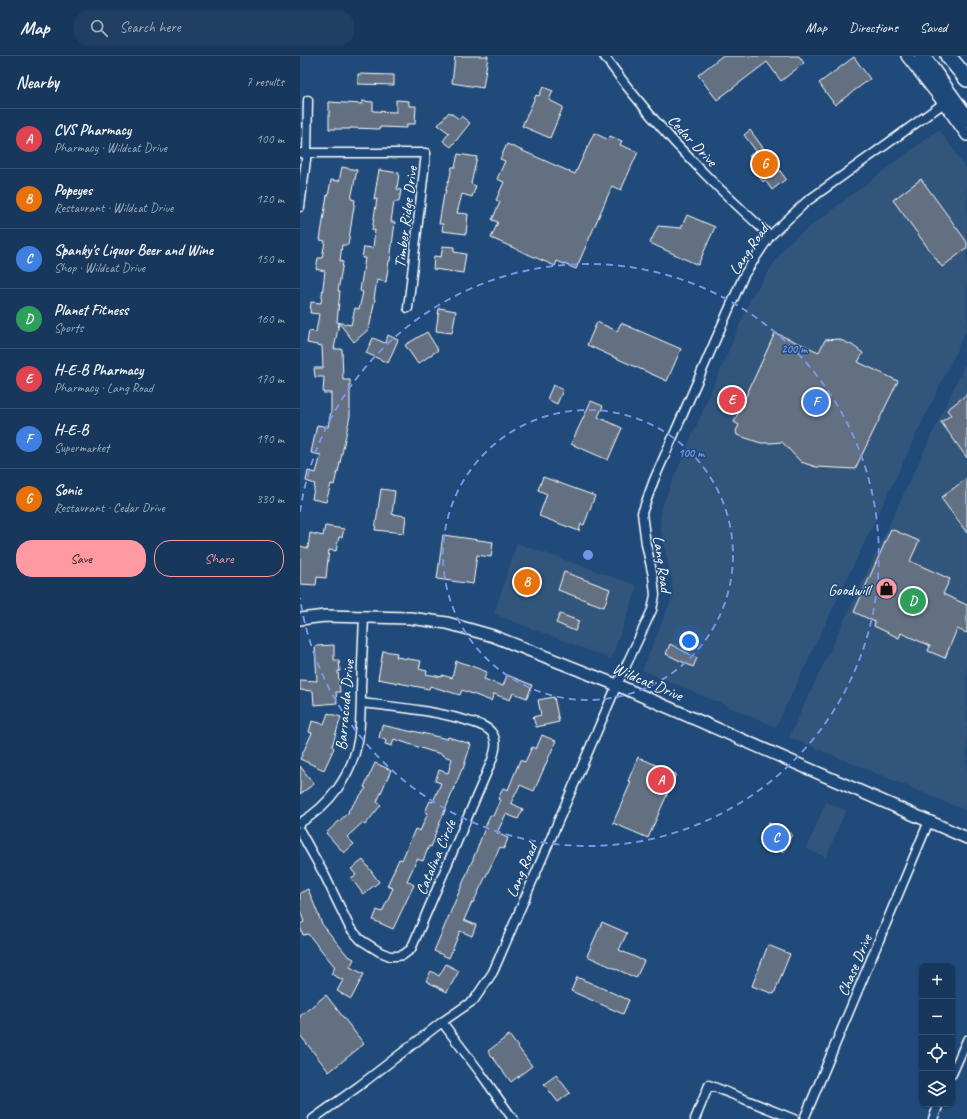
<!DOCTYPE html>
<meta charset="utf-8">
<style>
body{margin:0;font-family:Caveat,sans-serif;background:#203f62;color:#f1f3f6}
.controls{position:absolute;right:12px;bottom:12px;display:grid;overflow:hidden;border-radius:8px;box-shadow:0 1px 3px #0004}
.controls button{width:36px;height:36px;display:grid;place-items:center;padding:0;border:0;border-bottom:1px solid #365272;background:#17385c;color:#f1f3f6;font:20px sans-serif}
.you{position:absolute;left:389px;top:585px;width:14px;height:14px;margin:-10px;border:3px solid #fff;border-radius:50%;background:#1a73e8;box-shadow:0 0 0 6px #1a73e833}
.badge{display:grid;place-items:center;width:26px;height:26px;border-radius:50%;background:#ff9aa2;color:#fff;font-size:13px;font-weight:700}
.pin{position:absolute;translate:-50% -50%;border:2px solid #fff;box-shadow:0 1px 4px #0006}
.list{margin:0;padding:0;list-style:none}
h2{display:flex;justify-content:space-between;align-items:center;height:52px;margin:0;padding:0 16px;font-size:17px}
h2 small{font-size:13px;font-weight:400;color:#9eacbb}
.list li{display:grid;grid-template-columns:26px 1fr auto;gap:12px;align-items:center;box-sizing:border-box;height:60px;padding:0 16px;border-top:1px solid #365272}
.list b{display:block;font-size:15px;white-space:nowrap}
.list p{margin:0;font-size:13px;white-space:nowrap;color:#9eacbb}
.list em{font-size:13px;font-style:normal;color:#9eacbb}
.actions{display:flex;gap:8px;padding:12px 16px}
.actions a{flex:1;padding:9px 0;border:1px solid #ff9aa2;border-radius:16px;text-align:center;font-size:14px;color:#ff9aa2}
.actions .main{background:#ff9aa2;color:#111}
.icon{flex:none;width:22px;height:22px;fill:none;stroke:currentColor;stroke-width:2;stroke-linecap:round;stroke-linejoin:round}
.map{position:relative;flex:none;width:667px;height:1063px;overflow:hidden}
header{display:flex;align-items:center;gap:24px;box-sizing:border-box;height:56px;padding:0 20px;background:#17385c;border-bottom:1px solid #365272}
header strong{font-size:19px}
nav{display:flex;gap:22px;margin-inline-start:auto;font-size:14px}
.search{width:280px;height:36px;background:#203f62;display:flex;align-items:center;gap:10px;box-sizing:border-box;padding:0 14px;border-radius:16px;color:#9eacbb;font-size:15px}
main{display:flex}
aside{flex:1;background:#17385c}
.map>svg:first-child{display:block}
.built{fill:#33557c}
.building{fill:#636f82;stroke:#fff}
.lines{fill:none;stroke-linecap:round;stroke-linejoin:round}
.street-casing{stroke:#fff;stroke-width:11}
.secondary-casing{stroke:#fff;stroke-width:14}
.highway-casing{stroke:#fff;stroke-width:18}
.street{stroke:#1f4a7a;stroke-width:8}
.secondary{stroke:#1f4a7a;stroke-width:11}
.highway{stroke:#1f4a7a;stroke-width:15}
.ring{fill:none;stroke:#7795e8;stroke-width:2;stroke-dasharray:7 5}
.labels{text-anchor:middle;stroke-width:3;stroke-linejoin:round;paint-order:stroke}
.street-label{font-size:16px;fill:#fff;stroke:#1f4a7a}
.poi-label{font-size:16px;fill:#fff;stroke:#1f4a7a;text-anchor:end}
.centre{fill:#7795e8;stroke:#1f4a7a;stroke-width:2}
.ring-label{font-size:12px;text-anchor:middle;font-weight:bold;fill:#7795e8;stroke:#1f4a7a;stroke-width:3;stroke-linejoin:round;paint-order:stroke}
</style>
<header>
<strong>Map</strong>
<div class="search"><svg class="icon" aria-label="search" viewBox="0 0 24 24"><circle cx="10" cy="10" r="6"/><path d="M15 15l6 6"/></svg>Search here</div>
<nav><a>Map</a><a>Directions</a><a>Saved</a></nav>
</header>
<main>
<aside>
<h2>Nearby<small>7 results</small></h2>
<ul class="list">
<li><span class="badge" style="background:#e0444e">A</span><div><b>CVS Pharmacy</b><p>Pharmacy · Wildcat Drive</p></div><em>100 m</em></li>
<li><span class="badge" style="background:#e8710a">B</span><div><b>Popeyes</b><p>Restaurant · Wildcat Drive</p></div><em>120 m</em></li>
<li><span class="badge" style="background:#3f7fe0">C</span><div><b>Spanky's Liquor Beer and Wine</b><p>Shop · Wildcat Drive</p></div><em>150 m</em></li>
<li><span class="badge" style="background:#2e9e5b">D</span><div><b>Planet Fitness</b><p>Sports</p></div><em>160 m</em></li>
<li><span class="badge" style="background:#e0444e">E</span><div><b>H-E-B Pharmacy</b><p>Pharmacy · Lang Road</p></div><em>170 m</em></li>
<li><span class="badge" style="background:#3f7fe0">F</span><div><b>H-E-B</b><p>Supermarket</p></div><em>190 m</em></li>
<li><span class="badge" style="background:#e8710a">G</span><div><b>Sonic</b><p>Restaurant · Cedar Drive</p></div><em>330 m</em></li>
</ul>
<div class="actions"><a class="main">Save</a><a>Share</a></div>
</aside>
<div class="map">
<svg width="667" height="1063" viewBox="0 0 667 1063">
<rect width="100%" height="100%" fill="#1f4a7a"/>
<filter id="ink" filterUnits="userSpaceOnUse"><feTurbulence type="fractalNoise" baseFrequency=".025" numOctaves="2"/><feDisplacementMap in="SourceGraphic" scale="8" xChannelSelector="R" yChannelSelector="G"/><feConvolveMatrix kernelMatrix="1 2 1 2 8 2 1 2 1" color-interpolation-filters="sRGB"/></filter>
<g filter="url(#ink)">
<path class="built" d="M639 73 667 114V273L476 671 342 614 373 540 372 525 360 470 361 452 451 242 487 188Z
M667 304V755L489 681Z
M217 487 336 529V535L311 603 194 558Z
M526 746 546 754 526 801 506 793Z"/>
<path class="building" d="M155 0H188L183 32 152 27Z
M422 0H499L504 7 481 25 467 6 417 44 398 19Z
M554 1 570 23 535 49 519 27Z
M58 18 94 19V29L58 28Z
M243 31 253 35 249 44 263 51 250 82 222 70 236 39 239 40Z
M96 44 109 45V50H116L115 68H107V72L80 71V73L50 72V73H29V46L62 48V45L73 46V55L96 56Z
M149 56 159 63 161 60 170 67 151 91 143 85 149 77 138 69Z
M450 74 486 123 472 134 465 124 463 126 457 118 460 115 449 100 456 95 444 79Z
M294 77 309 84 310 80 322 85 320 89 338 96 321 134 312 130 276 213 257 205 255 210 191 182 198 166 192 164 200 146 196 144 204 126 197 123 205 105 200 103 207 88 275 118Z
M158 98 177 101 171 128 176 130 172 141 162 138 157 157 168 158 166 178 142 175 143 168H139L144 138H145L148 125H149L152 111H155Z
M42 111 57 114 51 143 55 144 48 189H42L40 205 43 206 38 235H40L37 266 51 269 55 252 59 253 63 236 60 235 65 202H62L64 191 73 192 75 174H72L77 143H74L79 114 99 117 97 133 101 134 99 146H94L91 166H95L90 205H89L86 226 77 224 74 243H75L69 273 54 286 39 267 34 293H42L43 324H50V360L38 416H37L34 429 31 428 26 446 12 443 15 428 6 425 8 415 16 417 21 399 11 397 17 369 28 371 31 355V337H23L24 321H15L14 312H23L22 290 7 287 9 275 16 276 19 258 10 257 11 246 21 247 25 215 16 213 18 202H22L25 185 20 184 27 139 28 140 31 124 39 125Z
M621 123 667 186V192L642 211 593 144Z
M387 159 415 171 398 209 350 187 358 170 381 172Z
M143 190 154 191V196L166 198 163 217 133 213 134 200 141 201Z
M139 252 156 255 152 277 136 275Z
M297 266 317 275 321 267 381 293 367 325 287 289Z
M127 276 138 294 118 308 105 289Z
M475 277 519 296 525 284 538 283 552 289 563 297 558 306 598 325 555 413 516 411 501 406 482 386 471 387H461L437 379 436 375 439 369 434 366Z
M88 279 98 284 88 307 66 297 73 282 85 287Z
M253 329 263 334 257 348 247 343Z
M667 338V402L641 366 651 359 647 354Z
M291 345 303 350 298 361 322 372 308 404 271 388Z
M243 421 295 440 284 469 281 468 279 475 239 460 247 438 238 434Z
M667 422V477L641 442Z
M81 433 95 435 92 458 106 460 104 477 75 474Z
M25 470 44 473 42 481H39L36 495 29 494 26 522 17 521 16 529 0 528V490L8 492 10 477 23 480Z
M591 473 619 485 610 505 650 523 643 538 667 549V577L657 573 645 602 628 595 630 590 601 577 599 582 574 570 575 566 554 556Z
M143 479 193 486 191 501 177 499 173 528 137 523Z
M225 512 237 516 228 540 217 536Z
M264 516 310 533 304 551 258 534Z
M260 558 279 565 275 575 256 567Z
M370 588 397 602 393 611 366 598Z
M34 589V604H39L40 615H38L40 636H36L37 647 14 649 13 635 0 634V624L17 625 15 590Z
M83 595 97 597 96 601 121 605 119 613 127 615 126 618 142 621V619L152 622 156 605 169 609 187 616 184 623 203 630 207 619 232 629 227 642 213 637 210 644 194 638 191 645 162 634 160 639 130 630 129 633 78 623Z
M254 641 259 666 236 671 233 661 241 659 238 644Z
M28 657 41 661 32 690 34 692 24 714 0 703 12 677 9 676 12 665 24 668Z
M82 669 113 676V675L147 683 148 681 171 688 163 713H162L134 781H135L131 791 129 790 123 805 117 803 107 825 114 829 93 873 73 864 77 854 82 856 93 832 87 830 99 803 102 804 115 773 120 775 128 757 125 756 130 745 133 746 141 727 135 725 139 714 148 717 152 703 142 699V698L130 695 94 683 92 690 85 688 86 684 79 682Z
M242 679 256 685 234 735 220 729 211 747 223 753 218 763 206 758 197 777 208 782 204 793 200 791 173 847 172 846 164 864 176 869 172 880 160 875 149 902 134 895 173 803 190 759 193 760 200 744 198 743 203 732 208 734 220 704 225 706 232 691 236 693Z
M338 701 376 718 348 782 313 767 331 726 328 725Z
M75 707 91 714 77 746 81 749 65 769 62 767 47 781 54 788 44 797 26 777 49 756 48 755 66 732 64 731Z
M0 710 14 728 0 738Z
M469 767 492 778 484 796 461 786Z
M63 804 79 826 63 838 51 822 56 819 51 813Z
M8 833 22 868 47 899 54 903 50 911 64 918 51 943 37 935 43 924 31 918 35 911 8 878 3 879 0 870V868L4 866 0 854V837Z
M302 866 327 877 319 894 344 905 336 922 287 900Z
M468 889 490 898 474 938 452 930Z
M146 908 159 915 147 936 126 925 131 915 139 920Z
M277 921 329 944 323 958 271 935Z
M26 939 64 988 29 1016 0 979V960Z
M209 979 232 1010 211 1026 188 995Z
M256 1019 270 1037 258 1046 244 1028Z"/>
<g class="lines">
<defs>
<path id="street" d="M304 0C333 40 366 79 401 114 423 137 447 158 470 180
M0 97H126L108 252
M0 151 7 96 8 44
M0 767C30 749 51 720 58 685 61 668 61 649 61 631 62 607 63 584 64 561
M0 775 25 820 50 872 61 884 80 896 90 900H97L103 899 111 893 115 884 192 704C195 695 198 685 192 677 186 669 174 667 165 664 130 654 96 651 61 647
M142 966 179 1015 213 1063
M652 1018 667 984
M13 1063 59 1030 142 966 174 944 193 916 317 629 352 554 355 539 353 520 346 488 342 457 354 424 444 219 470 180 506 146 644 47
M395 1063 409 1029 494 1063
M504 1063 629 765
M633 1063 639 1048"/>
<path id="secondary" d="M607 0 644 47 667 79
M0 563 25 560 110 562 147 567 193 580 317 629 667 782"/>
<path id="highway" d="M622 0 667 63
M648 0 667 23"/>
</defs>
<use href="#street" class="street-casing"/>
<use href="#secondary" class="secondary-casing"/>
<use href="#highway" class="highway-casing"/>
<use href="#street" class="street"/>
<use href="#secondary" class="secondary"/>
<use href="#highway" class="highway"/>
</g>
</g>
<g class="ring">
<circle cx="288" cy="499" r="145"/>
<path d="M0 456A291 291 0 1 1 0 542"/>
</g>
<defs>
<symbol id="shop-disc" viewBox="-11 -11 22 22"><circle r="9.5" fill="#ff9aa2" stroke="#1f4a7a"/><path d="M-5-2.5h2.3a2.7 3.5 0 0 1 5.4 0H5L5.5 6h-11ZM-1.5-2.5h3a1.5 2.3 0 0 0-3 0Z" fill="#111"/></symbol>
</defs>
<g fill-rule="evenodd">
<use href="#shop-disc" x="574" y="520" width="25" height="25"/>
</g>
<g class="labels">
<g class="street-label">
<text transform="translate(393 84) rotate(47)" y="6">Cedar Drive</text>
<text transform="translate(105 161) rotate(-83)" y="6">Timber Ridge Drive</text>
<text transform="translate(448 193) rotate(-56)" y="6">Lang Road</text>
<text transform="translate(363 508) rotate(82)" y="6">Lang Road</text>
<text transform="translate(348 625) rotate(23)" y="6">Wildcat Drive</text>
<text transform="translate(44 649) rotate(-85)" y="6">Barracuda Drive</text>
<text transform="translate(135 801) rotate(-67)" y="6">Catalina Circle</text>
<text transform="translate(221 814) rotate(-67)" y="6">Lang Road</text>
<text transform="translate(554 909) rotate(-67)" y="6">Chase Drive</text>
</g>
<g class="poi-label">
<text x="570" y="539">Goodwill</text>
</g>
</g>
<circle cx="288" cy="499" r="6" class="centre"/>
<g class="ring-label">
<text x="494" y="297">200 m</text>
<text x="391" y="401">100 m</text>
</g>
</svg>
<div class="controls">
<button>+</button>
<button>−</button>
<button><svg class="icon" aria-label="locate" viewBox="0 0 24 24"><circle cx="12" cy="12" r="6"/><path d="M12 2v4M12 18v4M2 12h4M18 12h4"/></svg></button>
<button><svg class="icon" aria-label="layers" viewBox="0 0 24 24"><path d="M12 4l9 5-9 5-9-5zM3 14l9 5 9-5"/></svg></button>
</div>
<div class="you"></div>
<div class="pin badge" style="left:361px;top:724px;background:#e0444e">A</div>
<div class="pin badge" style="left:227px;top:526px;background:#e8710a">B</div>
<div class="pin badge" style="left:476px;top:782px;background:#3f7fe0">C</div>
<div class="pin badge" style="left:613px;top:545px;background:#2e9e5b">D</div>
<div class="pin badge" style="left:432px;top:344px;background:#e0444e">E</div>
<div class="pin badge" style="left:516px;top:346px;background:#3f7fe0">F</div>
<div class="pin badge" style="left:465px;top:108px;background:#e8710a">G</div>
</div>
</main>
